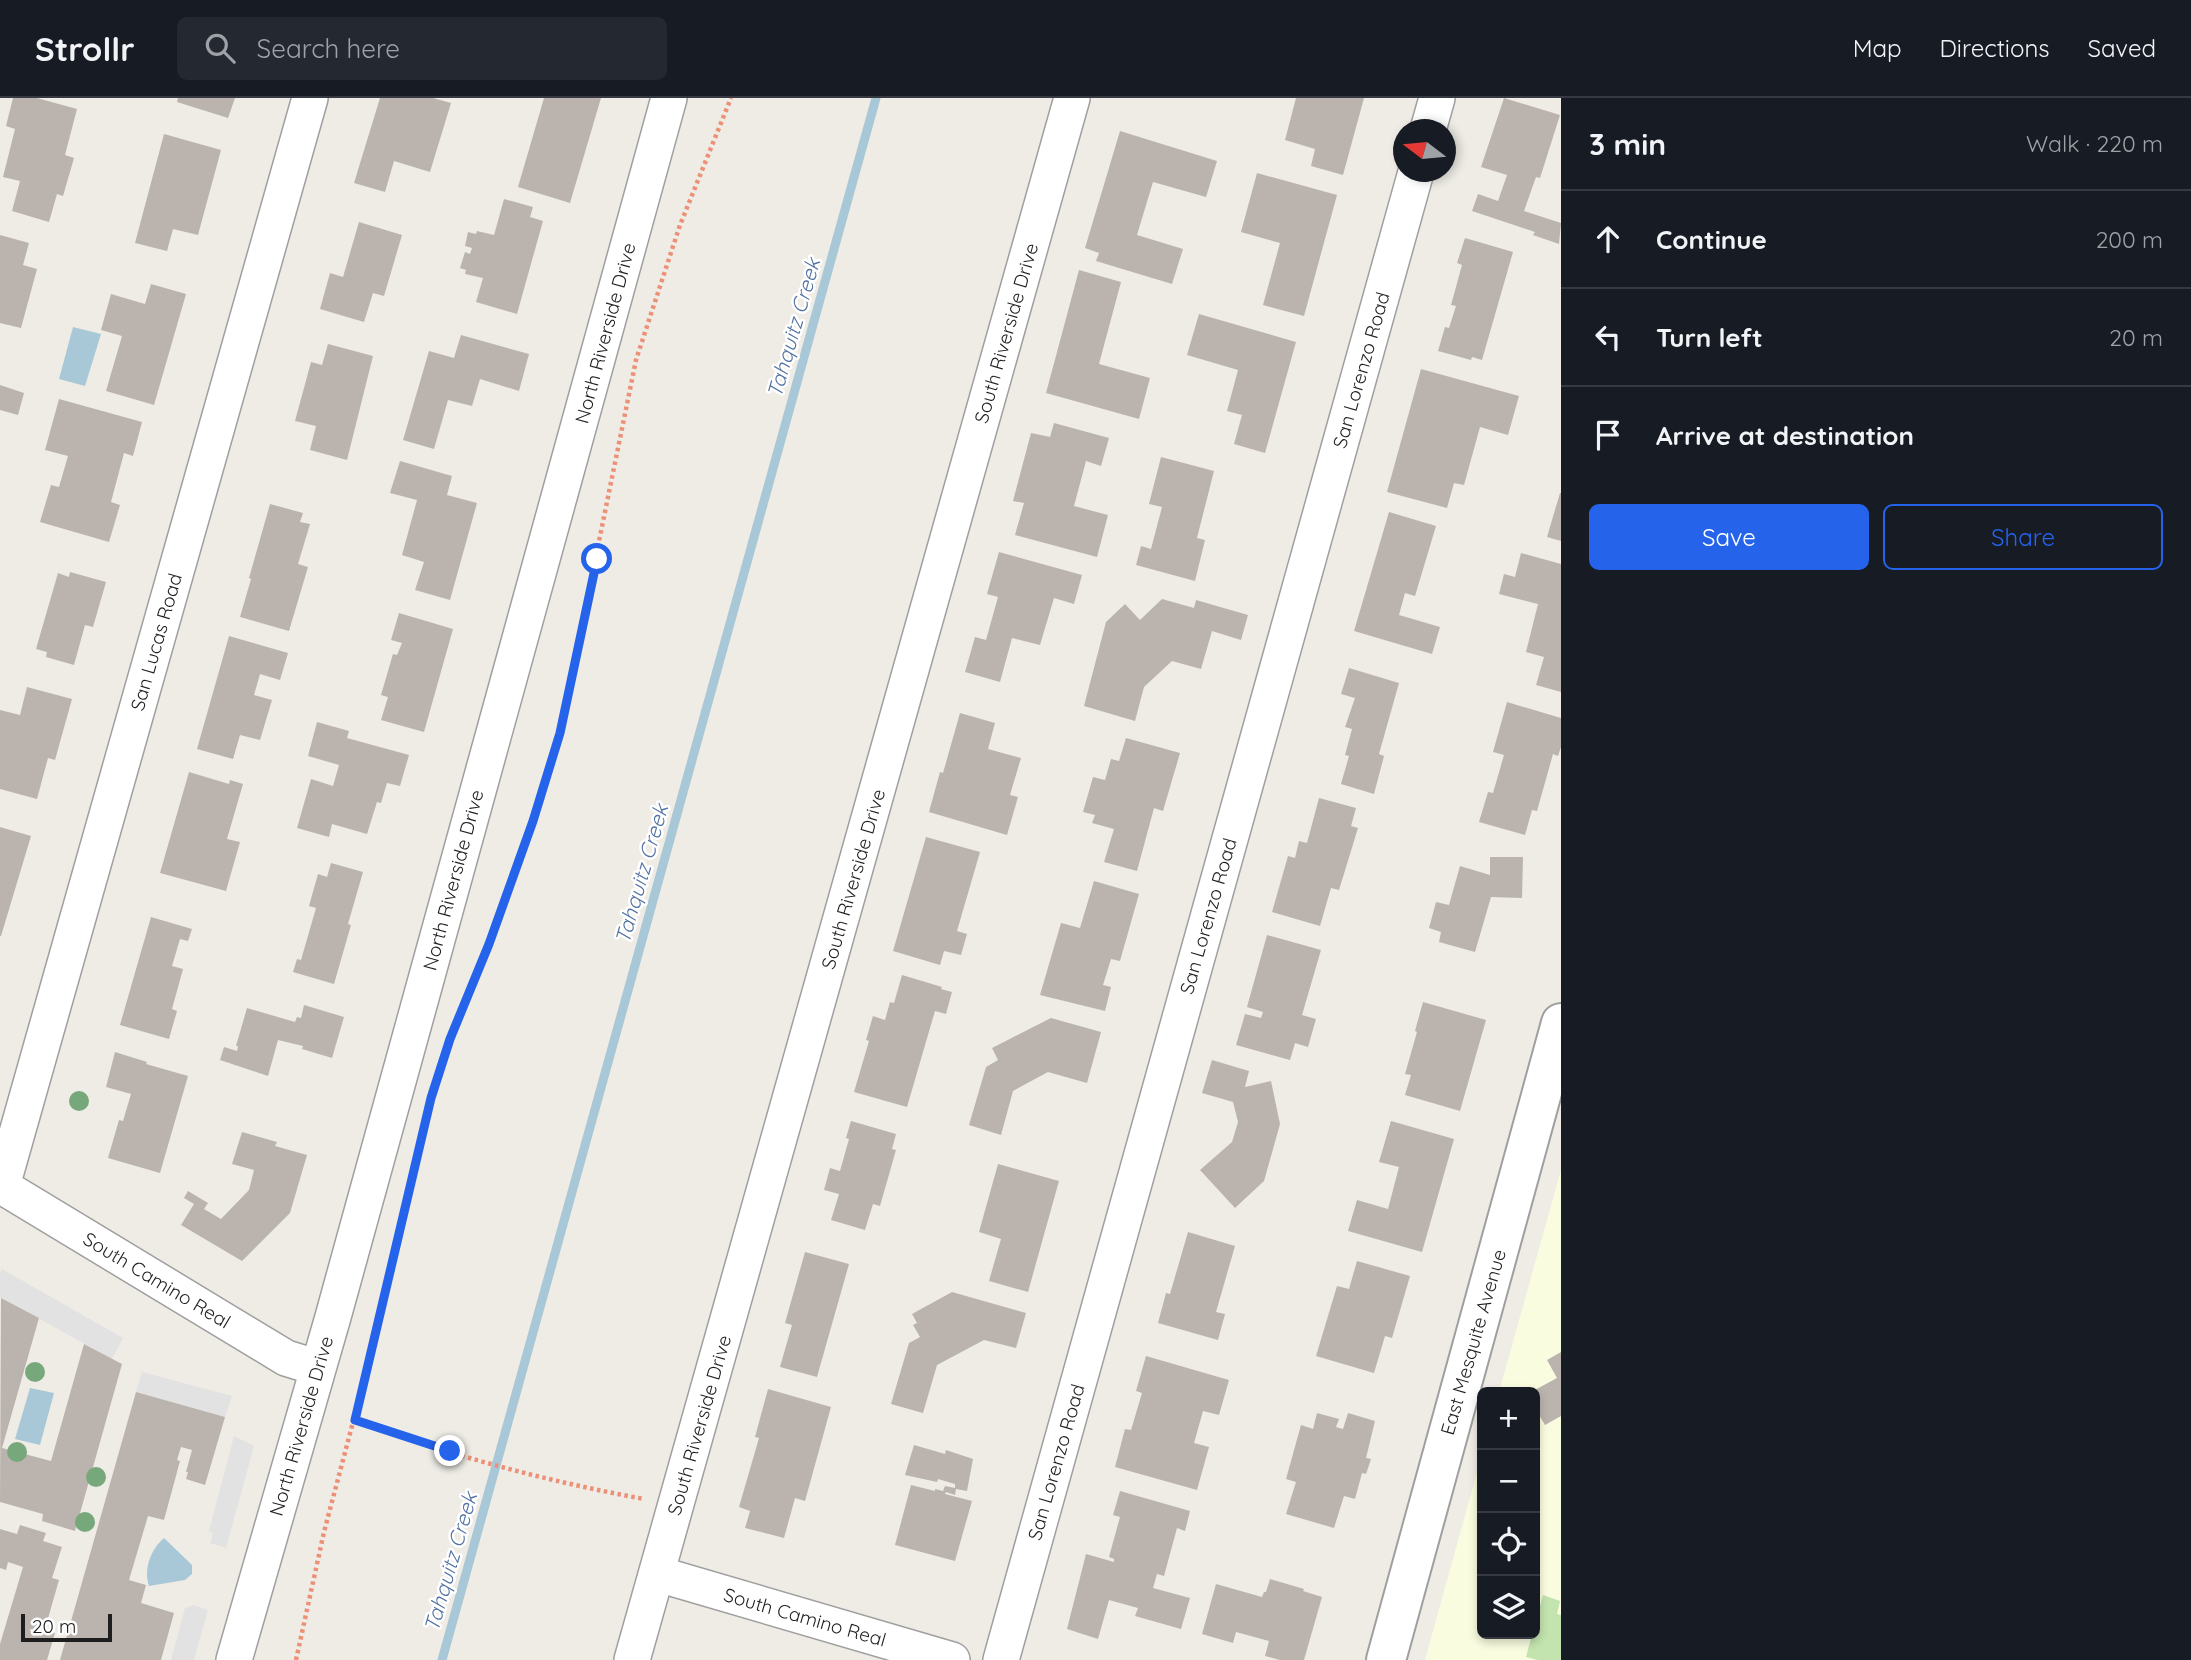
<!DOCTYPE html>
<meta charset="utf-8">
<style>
body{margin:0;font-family:Quicksand,sans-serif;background:#242831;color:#f1f3f6}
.controls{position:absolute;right:21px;bottom:21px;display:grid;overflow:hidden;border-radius:10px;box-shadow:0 4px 10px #0003}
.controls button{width:63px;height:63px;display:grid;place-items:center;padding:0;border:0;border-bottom:2px solid #363941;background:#171b24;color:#f1f3f6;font:35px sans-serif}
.compass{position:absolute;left:1393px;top:21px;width:63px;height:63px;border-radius:50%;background:#171b24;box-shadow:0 4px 10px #0003;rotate:286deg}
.scale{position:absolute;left:21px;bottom:18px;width:91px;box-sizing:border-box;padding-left:7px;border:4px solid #1e1e1e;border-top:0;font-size:19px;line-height:24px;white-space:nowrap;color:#1e1e1e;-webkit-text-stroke:5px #fff;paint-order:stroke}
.stop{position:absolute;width:21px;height:21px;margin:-16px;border:5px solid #2563eb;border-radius:50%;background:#fff}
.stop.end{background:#2563eb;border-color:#fff;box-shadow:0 2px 7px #0008}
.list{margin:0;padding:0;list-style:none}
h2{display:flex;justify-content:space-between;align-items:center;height:91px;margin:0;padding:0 28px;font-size:30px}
h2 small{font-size:23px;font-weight:400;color:#9ea1a6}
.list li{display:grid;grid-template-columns:46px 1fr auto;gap:21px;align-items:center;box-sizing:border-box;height:98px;padding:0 28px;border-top:2px solid #363941}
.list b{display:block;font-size:26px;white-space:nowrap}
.list em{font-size:23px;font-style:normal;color:#9ea1a6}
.actions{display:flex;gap:14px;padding:21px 28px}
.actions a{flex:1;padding:16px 0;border:2px solid #2563eb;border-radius:10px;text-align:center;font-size:24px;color:#2563eb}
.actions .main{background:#2563eb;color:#fff}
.icon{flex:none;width:38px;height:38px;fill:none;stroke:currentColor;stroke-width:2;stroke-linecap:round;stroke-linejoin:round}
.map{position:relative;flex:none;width:1561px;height:1562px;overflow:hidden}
header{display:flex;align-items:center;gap:42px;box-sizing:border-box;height:98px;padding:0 35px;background:#171b24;border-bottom:2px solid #363941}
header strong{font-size:33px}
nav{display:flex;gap:38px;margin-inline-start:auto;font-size:24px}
.search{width:490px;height:63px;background:#242831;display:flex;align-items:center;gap:18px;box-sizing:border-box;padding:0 24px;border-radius:10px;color:#9ea1a6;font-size:26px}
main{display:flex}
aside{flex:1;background:#171b24}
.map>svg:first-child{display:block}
.education{fill:#f9fcdf}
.grass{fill:#c3e3af}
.parking{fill:#e2e2e2}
.water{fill:#a9c8d7}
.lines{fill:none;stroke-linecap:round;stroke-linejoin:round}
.stream{stroke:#a9c8d7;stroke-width:9}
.building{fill:#bbb4ae}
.minor-casing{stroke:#9f9f9f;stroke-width:38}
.tertiary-casing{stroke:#9f9f9f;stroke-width:42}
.path{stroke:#ec9077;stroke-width:4.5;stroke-dasharray:3.5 3.5;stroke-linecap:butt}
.minor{stroke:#fff;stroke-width:35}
.tertiary{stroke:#fff;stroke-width:38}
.tree{fill:#77a87c}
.route{stroke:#2563eb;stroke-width:9}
.labels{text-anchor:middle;stroke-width:5;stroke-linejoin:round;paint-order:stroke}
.street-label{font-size:19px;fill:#1e1e1e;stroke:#fff}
.water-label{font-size:21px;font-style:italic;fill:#5373a4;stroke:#fff}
</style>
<header>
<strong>Strollr</strong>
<div class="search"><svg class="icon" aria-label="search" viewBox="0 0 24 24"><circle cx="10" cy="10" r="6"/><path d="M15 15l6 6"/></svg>Search here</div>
<nav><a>Map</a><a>Directions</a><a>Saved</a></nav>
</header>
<main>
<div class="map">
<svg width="1561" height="1562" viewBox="0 0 1561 1562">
<rect width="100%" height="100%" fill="#eeece5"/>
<path class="education" d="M1561 1072V1562H1425L1482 1356V1536H1535V1294H1499Z"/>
<path class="grass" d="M1543 1497 1560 1503 1557 1516 1561 1517V1562H1538L1526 1559 1532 1536H1535V1526Z"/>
<path class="parking" d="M2 1171 123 1240 112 1261 0 1199V1176Z
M142 1274 232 1298 225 1319 136 1294Z
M234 1338 254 1348 226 1450 210 1445 213 1436 209 1433Z
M194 1507 208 1512 194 1562H171L185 1510Z"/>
<path class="water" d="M73 229 101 236 85 288 59 281Z
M30 1290 54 1295 40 1347 15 1341Z
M164 1440 192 1467V1476L185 1482 149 1488C143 1471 151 1451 164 1440Z"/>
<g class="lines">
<path class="stream" d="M442 1562 876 0"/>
</g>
<path class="building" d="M13 0H37L77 11 65 57 74 60 63 98 57 96 49 124 12 113 20 83 3 79 15 31 6 28Z
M178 0H235L228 20 177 4Z
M380 0H433L451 5 430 74 394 63 385 94 354 85Z
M544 0H601L570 105 518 89Z
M1296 0H1364L1343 77 1311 68 1315 51 1285 42Z
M1504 0 1560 17 1540 80 1536 79 1524 113 1561 125 1559 146 1533 137 1535 134 1472 113 1478 96 1498 103 1507 77 1481 69Z
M1120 33 1217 63 1206 99 1153 84 1137 137 1183 151 1172 186 1096 163 1099 155 1085 150Z
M164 36 221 52 198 137 173 131 167 153 135 145Z
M1257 75 1337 97 1304 218 1263 207 1280 145 1241 134Z
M504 101 533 109 530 119 543 123 517 216 476 204 483 180 465 176 466 172 460 170 465 154 470 156 472 150 465 148 468 134 476 136 477 133 494 137Z
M359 124 402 137 384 198 373 195 364 224 320 211 330 175 343 179Z
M0 137 29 145 23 167 37 171 21 230 0 225Z
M1465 140 1513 154 1482 262 1472 259 1471 262 1438 253 1445 229 1449 230 1456 208 1451 207 1462 167 1457 165Z
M1079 172 1121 184 1099 266 1150 280 1139 321 1046 295Z
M151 186 186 196 154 307 106 293 122 238 101 232 111 196 145 206Z
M1199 216 1296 244 1265 355 1234 346 1242 317 1227 313 1238 272 1187 257Z
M461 237 529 256 519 293 480 281 472 308 448 302 434 351 403 342 429 253 454 260Z
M328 246 373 258 347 362 310 352 316 328 295 323 311 264 322 267Z
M1421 271 1519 298 1508 337 1480 329 1464 387 1454 385 1447 410 1387 394Z
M0 287 24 295 18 317 0 312Z
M59 301 142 324 133 358 124 355 111 404 120 407 109 444 40 424 51 387 59 389 68 358 45 352Z
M1054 325 1109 340 1101 368 1086 363 1074 408 1108 417 1097 459 1015 437 1024 405 1013 403 1031 335 1050 339Z
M1161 359 1214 373 1197 440 1205 442 1195 483 1136 467 1141 448 1151 451 1162 409 1149 406Z
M400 363 452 378 447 397 477 405 450 502 415 492 424 464 402 457 417 402 390 395Z
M1560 395H1561V443L1547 439Z
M270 406 303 415 300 424 310 426 298 466 308 469 289 533 240 519 251 481 249 480Z
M1389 414 1436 428 1415 498 1405 495 1399 517 1440 529 1432 556 1354 533Z
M999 454 1082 477 1074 506 1054 500 1040 547 1012 540 1000 584 965 574 975 539 986 542 998 499 987 496Z
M1521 455 1561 466V594L1536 587 1544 559 1526 554 1538 506 1499 496 1504 476 1515 479Z
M70 474 106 484 93 529 85 527 74 567 46 559 47 554 36 551 58 475 69 479Z
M1162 501 1194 510 1196 502 1248 517 1241 542 1212 533 1201 571 1172 563 1144 589 1135 623 1084 608 1106 524 1125 506 1140 522Z
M399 515 453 531 424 634 381 622 388 599 381 597 393 556 397 557 402 545 391 542Z
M229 538 288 555 280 582 260 576 254 597 272 602 260 642 240 637 233 661 197 651Z
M1349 570 1399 585 1379 656 1384 658 1374 696 1341 686 1349 658 1345 657 1352 631 1345 629 1355 600 1341 596Z
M27 589 72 601 55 662 48 660 37 701 0 691V612L20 617Z
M1507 604 1561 620V649L1558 658 1553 656 1537 713 1532 712 1525 737 1479 724 1488 694 1493 695 1504 657 1493 654Z
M960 615 995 625 988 651 1021 660 1010 697 1018 699 1007 737 929 714 940 674 943 675Z
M317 624 349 633 347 640 409 657 400 688 387 685 381 705 377 704 367 736 332 726 329 739 297 730 311 681 333 688 339 667 308 658Z
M1126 640 1180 655 1163 713 1154 710 1137 773 1104 764 1114 731 1092 725 1095 717 1083 714 1093 679 1105 682 1111 661 1119 663Z
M189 674 229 686 230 682 243 686 227 741 240 744 226 793 160 775Z
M1319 700 1356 710 1351 728 1358 730 1339 792 1331 790 1320 828 1272 814 1288 758 1295 760 1299 743 1307 745Z
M0 729 31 738 1 838H0Z
M926 739 980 754 957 833 967 836 961 857 944 853 940 867 893 853Z
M1490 759H1523L1522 800 1491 799 1475 854 1439 844 1441 834 1429 830 1436 804 1449 807 1460 768 1490 777Z
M331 765 363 774 348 826 351 827 334 886 293 874 297 861 301 862 316 810 309 808 318 776 327 779Z
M1094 783 1139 796 1120 863 1111 861 1103 887 1111 889 1105 913 1040 897 1061 825 1080 830Z
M151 819 192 831 188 843 180 841 172 868 183 871 172 911 177 913 169 941 120 927Z
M1267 837 1321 852 1302 917 1316 921 1308 949 1295 945 1290 962 1236 947 1245 916 1261 920 1263 914 1247 909Z
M902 877 942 889 941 891 952 894 946 916 935 913 907 1009 854 994 869 943 866 942 873 918 885 922 890 904 894 905Z
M1423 904 1486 922 1460 1013 1405 997 1411 977 1405 976 1417 934 1415 933Z
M304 907 344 919 332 960 302 951 303 948 278 942 268 978 220 962 224 949 237 953 238 948H236L247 910 295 924 297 919 301 920Z
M1051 920 1101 934 1087 985 1048 974 1013 993 1001 1037 969 1027 986 969 998 962 992 950Z
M115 954 147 964 146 966 188 978 160 1075 108 1060 119 1022 123 1023 131 996 106 989Z
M1212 962 1249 973 1245 989 1271 983 1280 1026 1264 1083 1235 1110 1200 1072 1232 1044 1238 1024 1233 1004 1202 995Z
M851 1023 896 1036 892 1051 896 1052 880 1108 873 1106 865 1132 831 1122 839 1096 824 1092 830 1070 840 1073 849 1041 846 1040Z
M1391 1023 1454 1041 1422 1154 1348 1133 1357 1102 1388 1111 1399 1069 1379 1064Z
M242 1034 277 1044 275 1048 307 1057 290 1115 242 1163 181 1127 194 1106 184 1100 188 1093 208 1105 204 1111 221 1121 249 1092 254 1072 232 1066Z
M998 1066 1059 1083 1028 1194 989 1183 1001 1141 979 1134Z
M1188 1134 1235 1148 1216 1214 1225 1216 1218 1242 1158 1225 1166 1195 1170 1196Z
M805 1154 849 1166 817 1279 780 1269 792 1227 785 1225Z
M1357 1163 1410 1178 1392 1240 1385 1238 1374 1275 1316 1258 1337 1188 1349 1191Z
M952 1194 1026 1215 1016 1250 984 1242 937 1267 923 1315 891 1306 909 1245 920 1239 913 1227 917 1225 912 1216Z
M1 1200 39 1220 2 1350 51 1363 84 1246 122 1266 75 1433 42 1423 43 1416 0 1404Z
M1561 1254V1318L1545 1327 1535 1310V1294H1531L1557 1280 1547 1262Z
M1146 1258 1229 1282 1219 1317 1203 1313 1194 1345 1209 1349 1197 1392 1115 1369 1125 1331 1131 1332 1142 1295 1136 1293Z
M768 1291 831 1309 805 1403 795 1400 784 1440 745 1430 750 1413 739 1409 759 1340 755 1339Z
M136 1294 225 1319 205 1387 186 1381 188 1374H186L192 1352 181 1349 177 1362 180 1363 164 1422 148 1418 129 1482 146 1487 141 1505 174 1515 161 1562H60Z
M1317 1315 1339 1321 1336 1329 1343 1331 1348 1315 1375 1323 1366 1360 1371 1361 1366 1376 1362 1375 1355 1401 1344 1398 1334 1430 1286 1416 1296 1384 1286 1381 1301 1327 1313 1331Z
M914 1347 945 1356 946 1352 973 1361 967 1393 956 1391 955 1397 946 1394 945 1396 972 1403 955 1463 895 1447 911 1387 935 1393V1391L943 1393 945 1388 955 1390V1386L938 1381 937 1384 905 1377Z
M1120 1393 1190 1413 1185 1433 1177 1430 1164 1478 1157 1476 1153 1490 1190 1500 1181 1531 1135 1518 1138 1510 1109 1502 1098 1541 1067 1531 1086 1456 1114 1464V1461L1109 1459 1120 1419 1113 1417Z
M20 1427 46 1435 43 1443 62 1449 52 1480 59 1482 45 1531 55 1535 47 1562H0V1546L23 1469 8 1464 6 1472 0 1470V1431L17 1436Z
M1270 1481 1304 1491 1303 1493 1322 1499 1304 1562H1280L1265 1558 1269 1543 1236 1534 1233 1545 1202 1536 1216 1486 1262 1499 1264 1494H1266Z"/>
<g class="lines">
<defs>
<path id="minor" d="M1428 32 1437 0
M0 1087 286 1260 318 1270
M2 1088 310 0
M658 1476 952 1562
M234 1562 333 1219 669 0
M632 1562 1072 0
M1001 1562 1416 74"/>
<path id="tertiary" d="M1386 1562 1561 925"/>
</defs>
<use href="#minor" class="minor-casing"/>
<use href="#tertiary" class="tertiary-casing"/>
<path class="path" d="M355 1322C448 1357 546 1383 644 1401
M296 1562 324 1434 377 1233 431 1000 450 941 489 846 533 724 560 634 636 262 680 127 731 0"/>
<use href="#minor" class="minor"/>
<use href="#tertiary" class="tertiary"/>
</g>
<g class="tree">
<circle cx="79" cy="1003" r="10"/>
<circle cx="35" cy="1274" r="10"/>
<circle cx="17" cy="1354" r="10"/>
<circle cx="96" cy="1379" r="10"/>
<circle cx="85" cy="1424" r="10"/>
</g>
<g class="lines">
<path class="route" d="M450 1353 355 1322 431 1000 450 941 489 846 533 723 560 635 597 461"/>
</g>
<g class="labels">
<g class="street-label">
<text transform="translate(605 235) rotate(-75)" y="7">North Riverside Drive</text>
<text transform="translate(1006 235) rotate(-74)" y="7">South Riverside Drive</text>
<text transform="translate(1361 272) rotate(-74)" y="7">San Lorenzo Road</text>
<text transform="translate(156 544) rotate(-74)" y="7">San Lucas Road</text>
<text transform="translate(853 781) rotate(-74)" y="7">South Riverside Drive</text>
<text transform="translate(453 782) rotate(-75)" y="7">North Riverside Drive</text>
<text transform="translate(1208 818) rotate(-74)" y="7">San Lorenzo Road</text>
<text transform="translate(157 1182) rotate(31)" y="7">South Camino Real</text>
<text transform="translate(1473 1244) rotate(-74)" y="7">East Mesquite Avenue</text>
<text transform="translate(699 1327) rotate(-74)" y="7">South Riverside Drive</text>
<text transform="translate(301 1328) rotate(-74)" y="7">North Riverside Drive</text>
<text transform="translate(1056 1364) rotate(-74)" y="7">San Lorenzo Road</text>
<text transform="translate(805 1519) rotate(16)" y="7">South Camino Real</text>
</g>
<g class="water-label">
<text transform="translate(794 230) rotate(-74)" y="7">Tahquitz Creek</text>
<text transform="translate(642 776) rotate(-74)" y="7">Tahquitz Creek</text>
<text transform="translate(451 1464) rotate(-74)" y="7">Tahquitz Creek</text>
</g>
</g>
</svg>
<div class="controls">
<button>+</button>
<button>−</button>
<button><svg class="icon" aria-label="locate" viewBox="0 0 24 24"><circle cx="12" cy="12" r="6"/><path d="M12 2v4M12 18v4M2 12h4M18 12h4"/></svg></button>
<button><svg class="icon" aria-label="layers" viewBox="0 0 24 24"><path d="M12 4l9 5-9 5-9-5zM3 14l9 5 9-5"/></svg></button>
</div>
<svg class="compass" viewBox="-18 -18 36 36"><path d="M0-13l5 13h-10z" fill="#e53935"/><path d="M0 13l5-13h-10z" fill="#9ea1a6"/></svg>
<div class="scale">20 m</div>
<div class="stop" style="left:597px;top:461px"></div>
<div class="stop end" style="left:450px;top:1353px"></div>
</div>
<aside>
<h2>3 min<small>Walk · 220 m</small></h2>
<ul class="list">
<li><svg class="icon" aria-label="ahead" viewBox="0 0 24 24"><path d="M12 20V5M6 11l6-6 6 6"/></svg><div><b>Continue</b></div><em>200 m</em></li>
<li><svg class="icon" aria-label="left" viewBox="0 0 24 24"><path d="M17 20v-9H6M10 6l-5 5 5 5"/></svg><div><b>Turn left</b></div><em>20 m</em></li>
<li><svg class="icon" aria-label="arrive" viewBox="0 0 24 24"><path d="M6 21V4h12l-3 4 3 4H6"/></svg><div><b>Arrive at destination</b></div></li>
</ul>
<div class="actions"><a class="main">Save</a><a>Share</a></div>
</aside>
</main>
